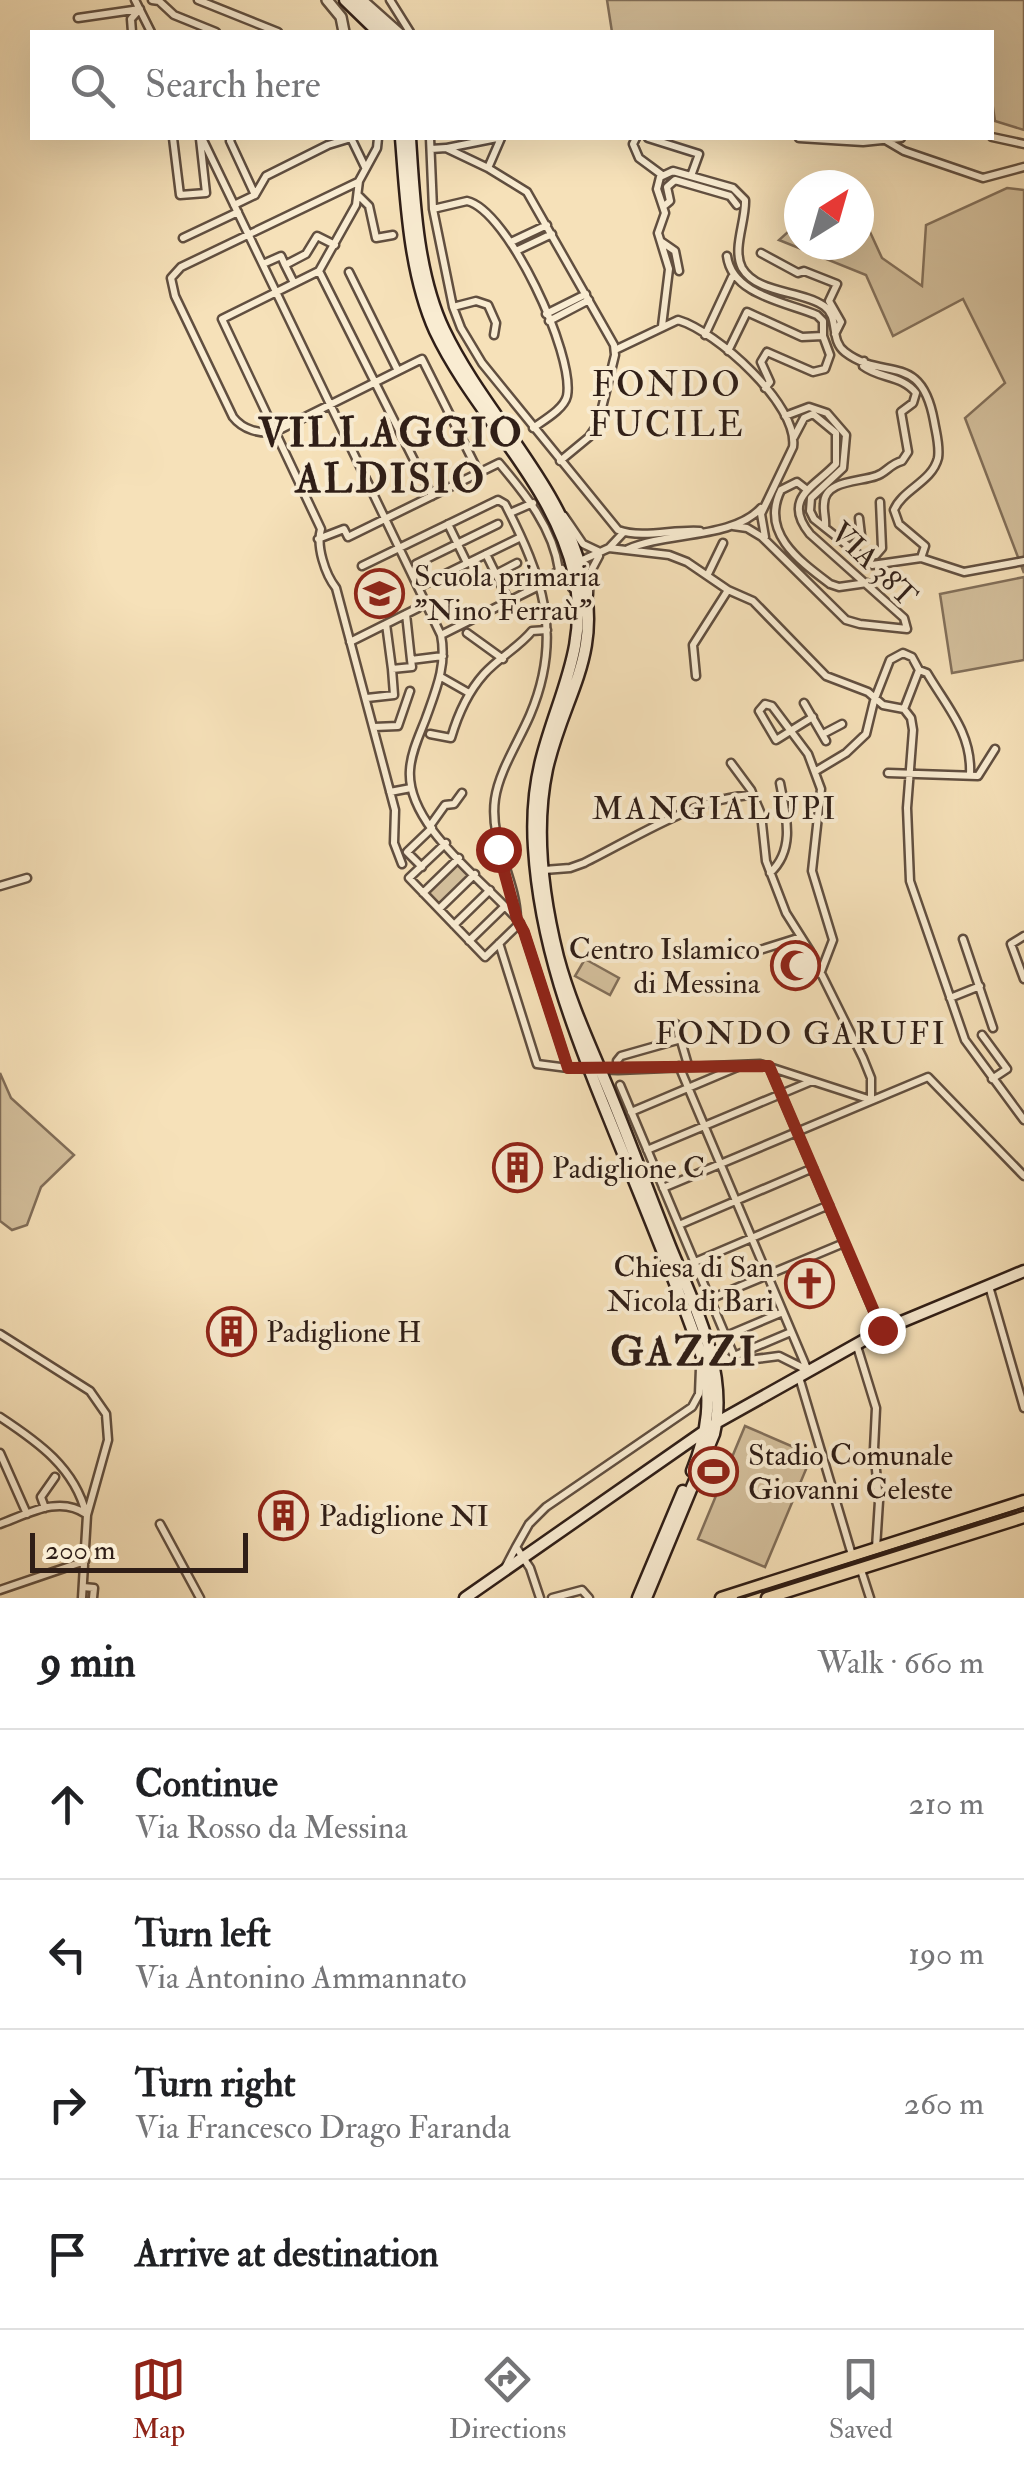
<!DOCTYPE html>
<meta charset="utf-8">
<style>
body{margin:0;font-family:"IM FELL Double Pica",serif;background:#f6f6f6;color:#202124}
.compass{position:absolute;left:784px;top:170px;width:90px;height:90px;border-radius:50%;background:#fff;box-shadow:0 10px 40px #0002;rotate:37deg}
.scale{position:absolute;left:30px;bottom:25px;width:218px;box-sizing:border-box;padding-left:10px;border:5px solid #2f1e17;border-top:0;font-size:28px;line-height:35px;white-space:nowrap;color:#2f1e17;-webkit-text-stroke:8px #f9ecd2;paint-order:stroke}
.stop{position:absolute;width:30px;height:30px;margin:-22px;border:8px solid #8f2418;border-radius:50%;background:#fff}
.stop.end{background:#8f2418;border-color:#fff;box-shadow:0 2px 10px #0008}
.list{margin:0;padding:0;list-style:none}
h2{display:flex;justify-content:space-between;align-items:center;height:130px;margin:0;padding:0 40px;font-size:42px}
h2 small{font-size:32px;font-weight:400;color:#757577}
.list li{display:grid;grid-template-columns:65px 1fr auto;gap:30px;align-items:center;box-sizing:border-box;height:150px;padding:0 40px;border-top:2px solid #e0e0e0}
.list b{display:block;font-size:38px;white-space:nowrap}
.list p{margin:0;font-size:32px;white-space:nowrap;color:#757577}
.list em{font-size:32px;font-style:normal;color:#757577}
.icon{flex:none;width:55px;height:55px;fill:none;stroke:currentColor;stroke-width:2;stroke-linecap:round;stroke-linejoin:round}
.map{position:relative;flex:none;width:1024px;height:1598px;overflow:hidden}
.search{position:absolute;background:#fff;box-shadow:0 10px 40px #0002;left:30px;right:30px;top:30px;height:110px;display:flex;align-items:center;gap:25px;box-sizing:border-box;padding:0 35px;border-radius:0px;color:#757577;font-size:38px}
.sheet{height:730px;background:#fff}
nav{display:flex;justify-content:space-around;align-items:center;box-sizing:border-box;height:140px;border-top:2px solid #e0e0e0;background:#fff;font-size:28px;color:#757577}
nav a{display:grid;justify-items:center;gap:5px}
nav .on{color:#8f2418}
.map>svg:first-child{display:block}
.green{fill:#d4c09d;stroke:#826f5a;stroke-width:2.5}
.lines{fill:none;stroke-linecap:round;stroke-linejoin:round}
.minor-casing{stroke:#614f40;stroke-width:11}
.tertiary-casing{stroke:#614f40;stroke-width:14}
.secondary-casing{stroke:#2f1e17;stroke-width:15}
.primary-casing{stroke:#2f1e17;stroke-width:15}
.minor{stroke:#f9ecd2;stroke-width:6}
.tertiary{stroke:#f9ecd2;stroke-width:9}
.secondary{stroke:#f9ecd2;stroke-width:10}
.primary{stroke:#f6e1b9;stroke-width:10}
.tram{stroke:#2f1e17;stroke-width:2.5}
.route{stroke:#8f2418;stroke-width:12}
.labels{text-anchor:middle;stroke-width:8;stroke-linejoin:round;paint-order:stroke}
.street-label{font-size:30px;fill:#2f1e17;stroke:#f9ecd2}
.poi-label{font-size:30px;fill:#2f1e17;stroke:#f9ecd2;text-anchor:start}
.neighbourhood-label{font-size:32px;letter-spacing:2.5px;fill:#2f1e17;stroke:#f9ecd2}
.quarter-label{font-size:35px;letter-spacing:2.5px;fill:#2f1e17;stroke:#f9ecd2}
.district-label{font-size:40px;font-weight:bold;letter-spacing:2.5px;fill:#2f1e17;stroke:#f9ecd2}
</style>
<div class="map">
<svg width="1024" height="1598" viewBox="0 0 1024 1598">
<rect width="100%" height="100%" fill="#f6e1b9"/>
<filter id="stains"><feTurbulence type="fractalNoise" baseFrequency=".002" numOctaves="4"/><feColorMatrix values="0 0 0 0 .2 0 0 0 0 .09 0 0 0 0 .02 0 0 0 .5 -.17"/></filter>
<radialGradient id="worn" r=".72"><stop offset=".6" stop-color="#630" stop-opacity="0"/><stop offset="1" stop-color="#630" stop-opacity=".3"/></radialGradient>
<path class="green" d="M607 0H1024V130L995 121 992 101V32H612Z
M1007 188 1024 190V573L965 418 1005 383 963 299 893 336 866 275 779 240 799 222V245H859V208L882 258 922 286 926 225Z
M1024 577V660L952 673 940 594Z
M459 858 475 874 439 909 423 893Z
M585 959 619 978 610 995 575 976Z
M0 1073 11 1098 74 1155 41 1187 27 1225 12 1230 0 1221Z
M745 1426 812 1455 765 1567 698 1539Z"/>
<g class="lines">
<defs>
<path id="minor" d="M135 0 151 32
M152 0 159 1 174 15 216 32
M198 0 278 32
M364 0 400 32
M390 0 410 32
M78 18 140 9
M132 32 131 19 139 10
M992 137 1024 144
M173 138 180 195 206 193 200 139
M202 138 441 635C447 665 436 690 426 718 420 734 411 752 410 770 406 825 482 879 516 918
M231 138 230 141 255 195
M378 138 377 148 359 181 356 205 319 271 222 319 321 529C316 546 325 574 336 588L395 810 394 843 402 864
M430 138 433 209 453 307 461 328 482 363 618 530C643 539 673 529 700 531
M636 138 633 144 639 158 662 175
M648 138 699 154 691 176
M799 138 863 142 901 138
M887 141 904 151 983 178 1024 167
M447 148 497 138
M431 149 446 148 488 168 527 192 614 345 615 355 598 424 589 437 560 461
M488 168 501 138
M358 182 181 267 171 278 175 296 233 417C243 430 260 434 275 432L422 359 479 473
M255 195 266 176 328 145 351 138 365 167
M359 196 369 206 376 238 393 235
M234 205 255 195
M664 206 670 201 667 187 675 180 730 196 737 205
M433 209 467 201C508 210 575 355 567 396 564 409 544 420 533 428
M183 238 238 212
M511 242 547 225
M662 242 675 251 679 271
M516 251 552 234
M761 253 798 273 804 271 837 284 829 301 841 322 835 334
M727 256C732 295 786 302 817 315L823 321V336L830 355 825 369 813 372 767 352 761 362 770 382 765 388
M263 264 281 256 285 265 306 254 317 236 335 245
M285 265 294 283
M319 271 432 496
M349 272 398 371
M453 307 476 301 488 305 496 323 494 335
M546 314 586 294
M549 321 589 300
M662 326 669 269 658 233 665 213 657 189 660 177 673 171 733 188 745 200C746 221 732 249 742 268 757 294 801 290 824 306 840 317 829 340 845 352 884 382 921 350 934 421 936 433 940 446 938 458 932 482 903 489 894 510L899 524 925 546 921 558
M705 335 732 277
M615 350 678 320C716 331 799 405 793 447L761 514 765 537
M728 351 747 312 802 337 823 336
M785 416 809 407 827 413 846 435 843 468 811 498 810 511 814 519 872 565 921 558
M806 489 797 482 781 490C760 532 798 560 830 584L839 587 867 583
M510 513 533 503
M564 516 583 544 600 552
M448 524 467 563
M733 526 747 528 762 537 846 620 860 624 907 629 904 618 810 534C781 498 815 487 836 464V433L813 414 804 418 794 437
M825 527C826 519 823 512 824 504 824 480 860 482 876 476 886 473 890 464 902 461L908 452 901 412 913 403 916 393C902 375 880 379 863 366L864 361
M318 539 344 529 348 537 499 463C526 495 553 528 559 570
M609 548 669 555 687 562 728 590 753 601 826 676 868 692 883 705 904 709
M628 549C665 532 733 539 761 508
M850 549 861 535 859 518
M486 554 509 601
M861 557 876 555 882 548 880 502
M921 558 964 572 1024 561
M578 562 609 548 623 533
M416 564 498 524
M362 566 498 500 505 504C542 576 564 635 530 715 519 741 499 771 495 799 489 842 516 878 517 919L524 932 568 1068 618 1070 760 1064 871 1100
M496 574 517 563
M708 574 723 543
M551 576 567 578 572 588
M419 587 521 537
M589 595 590 573 599 556
M406 614 411 660
M386 624 392 669
M467 633 503 659
M441 635 541 585 547 578 562 569
M350 642 418 608
M696 676 693 645 728 590
M441 677 469 693
M367 698 394 695 392 669 412 667 411 660 443 656
M804 703 826 741
M904 709 911 718 913 730 907 808 910 881 965 1040 1024 1120
M904 709 919 670
M813 717C801 724 789 732 776 740L759 711 765 704 772 706 808 754 821 789 812 871 833 940 820 974
M374 727 398 726 410 691
M430 734 451 738C458 714 467 693 484 674 498 658 518 648 532 631L547 630
M823 734 842 724
M731 763 751 790 761 814 766 861 786 913 810 951 863 1058 871 1078V1100
M816 771 846 753 866 734 874 701 890 660 903 653 912 657 919 670 927 673C947 707 972 733 970 774
M888 773 978 776 995 749
M390 792 411 788
M430 826 445 805 454 804 462 793
M446 843 409 878 485 957 520 923
M422 867 407 852 432 828
M544 870 570 868 584 863C635 838 697 797 753 795
M770 873C796 849 786 815 780 783
M0 886 27 878
M423 893 459 858
M439 909 475 874
M454 925 490 890
M1024 936 1011 944 1024 979
M963 939 993 1028
M469 941 505 906
M499 943 537 1064 568 1068
M744 955 801 937
M950 998 980 986
M676 1024 688 1065
M982 1035 1007 1069 992 1079
M679 1066 808 1371
M769 1066 881 1329
M618 1070 617 1061 621 1056 681 1039
M620 1085 734 1356 791 1332
M631 1112 740 1066
M647 1150 812 1081
M663 1188 928 1077 1024 1176
M679 1225 813 1168
M695 1262 829 1205
M989 1286 1024 1408
M710 1299 844 1243
M0 1334 90 1391 106 1414 108 1440 87 1515 82 1598
M726 1336 783 1312
M856 1343 876 1408 874 1449 879 1501 876 1548
M709 1346 732 1362 779 1356 807 1370
M799 1377 852 1555
M0 1417C38 1442 75 1468 86 1514
M0 1453 27 1514
M45 1508 41 1497 55 1477
M0 1524C28 1514 59 1495 86 1514
M160 1524 200 1598
M505 1568 516 1547
M861 1570 870 1598
M83 1587 94 1588 93 1598
M0 1590 85 1561
M540 1598 530 1568 516 1547 529 1524 546 1507 692 1407 699 1394 700 1368
M552 1598 582 1590 589 1598"/>
<path id="tertiary" d="M327 0 341 17 344 32"/>
<path id="secondary" d="M345 0 378 32
M357 0 389 32
M401 138C406 200 409 273 435 331 474 414 553 482 574 574 589 645 559 692 542 757 534 787 532 817 534 848 540 944 572 1028 608 1116 640 1196 674 1275 702 1357 712 1398 708 1432 692 1471
M410 138C414 199 417 273 444 330 484 414 559 481 582 573 603 656 564 694 547 769 534 830 543 897 558 957 571 1006 593 1051 612 1098 632 1147 650 1196 670 1246 693 1303 729 1370 714 1434L646 1598
M465 1598 716 1423 882 1330 1024 1271
M638 1598 683 1491"/>
<path id="primary" d="M721 1598 1024 1501
M767 1598 1024 1517"/>
</defs>
<use href="#minor" class="minor-casing"/>
<use href="#tertiary" class="tertiary-casing"/>
<use href="#secondary" class="secondary-casing"/>
<use href="#primary" class="primary-casing"/>
<use href="#minor" class="minor"/>
<use href="#tertiary" class="tertiary"/>
<use href="#secondary" class="secondary"/>
<use href="#primary" class="primary"/>
<path class="tram" d="M738 1598 1024 1508"/>
</g>
<g class="lines">
<path class="route" d="M498 849 517 919 524 932 568 1068 769 1066 882 1330"/>
</g>
<defs>
<symbol id="school-ring" viewBox="-11 -11 22 22"><circle r="9.5" fill="#f9ecd2" stroke="#8f2418" stroke-width="1.5"/><path d="M0-5L7-2L0 1L-7-2ZM-4 1L0 2.5L4 1V4Q0 6-4 4Z" fill="#8f2418"/></symbol>
<symbol id="mosque-ring" viewBox="-11 -11 22 22"><circle r="9.5" fill="#f9ecd2" stroke="#8f2418" stroke-width="1.5"/><path d="M3.5-4.9A6 6 0 1 0 3.5 4.9A5 5 0 1 1 3.5-4.9Z" fill="#8f2418"/></symbol>
<symbol id="building-ring" viewBox="-11 -11 22 22"><circle r="9.5" fill="#f9ecd2" stroke="#8f2418" stroke-width="1.5"/><path d="M-4-6H4V6H1V3H-1V6H-4ZM-2.5-4.3h1.7v1.8h-1.7ZM.8-4.3h1.7v1.8H.8ZM-2.5-1h1.7V.8h-1.7ZM.8-1h1.7V.8H.8Z" fill="#8f2418"/></symbol>
<symbol id="church-ring" viewBox="-11 -11 22 22"><circle r="9.5" fill="#f9ecd2" stroke="#8f2418" stroke-width="1.5"/><path d="M-1.2-6h2.4v3.5h3.3v2.4h-3.3V6h-2.4V-.1h-3.3v-2.4h3.3Z" fill="#8f2418"/></symbol>
<symbol id="stadium-ring" viewBox="-11 -11 22 22"><circle r="9.5" fill="#f9ecd2" stroke="#8f2418" stroke-width="1.5"/><path d="M0-5a6.5 5 0 1 0 0 10a6.5 5 0 1 0 0-10ZM-3.5-1.8h7v3.6h-7Z" fill="#8f2418"/></symbol>
</defs>
<g fill-rule="evenodd">
<use href="#school-ring" x="352" y="566" width="55" height="55"/>
<use href="#mosque-ring" x="768" y="938" width="55" height="55"/>
<use href="#building-ring" x="490" y="1140" width="55" height="55"/>
<use href="#church-ring" x="782" y="1256" width="55" height="55"/>
<use href="#building-ring" x="204" y="1304" width="55" height="55"/>
<use href="#stadium-ring" x="686" y="1444" width="55" height="55"/>
<use href="#building-ring" x="256" y="1488" width="55" height="55"/>
</g>
<g class="labels">
<g class="street-label">
<text transform="translate(874 564) rotate(44)" y="10">VIA 38T</text>
</g>
<g class="poi-label">
<text x="414" y="586">Scuola primaria<tspan x="414" dy="34">"Nino Ferraù"</tspan></text>
<text x="760" y="959" text-anchor="end">Centro Islamico<tspan x="760" dy="34">di Messina</tspan></text>
<text x="552" y="1178">Padiglione C</text>
<text x="774" y="1277" text-anchor="end">Chiesa di San<tspan x="774" dy="34">Nicola di Bari</tspan></text>
<text x="266" y="1342">Padiglione H</text>
<text x="748" y="1465">Stadio Comunale<tspan x="748" dy="34">Giovanni Celeste</tspan></text>
<text x="319" y="1526">Padiglione NI</text>
</g>
<g class="neighbourhood-label">
<text x="715" y="819">MANGIALUPI</text>
<text x="801" y="1044">FONDO GARUFI</text>
</g>
<g class="quarter-label">
<text x="667" y="396">FONDO<tspan x="667" dy="40">FUCILE</tspan></text>
</g>
<g class="district-label">
<text x="391" y="446">VILLAGGIO<tspan x="391" dy="46">ALDISIO</tspan></text>
<text x="684" y="1365">GAZZI</text>
</g>
</g>
<rect width="100%" height="100%" filter="url(#stains)"/>
<rect width="100%" height="100%" fill="url(#worn)"/>
</svg>
<svg class="compass" viewBox="-18 -18 36 36"><path d="M0-13l5 13h-10z" fill="#e53935"/><path d="M0 13l5-13h-10z" fill="#757577"/></svg>
<div class="scale">200 m</div>
<div class="stop" style="left:498px;top:849px"></div>
<div class="stop end" style="left:882px;top:1330px"></div>
<div class="search"><svg class="icon" aria-label="search" viewBox="0 0 24 24"><circle cx="10" cy="10" r="6"/><path d="M15 15l6 6"/></svg>Search here</div>
</div>
<section class="sheet">
<h2>9 min<small>Walk · 660 m</small></h2>
<ul class="list">
<li><svg class="icon" aria-label="ahead" viewBox="0 0 24 24"><path d="M12 20V5M6 11l6-6 6 6"/></svg><div><b>Continue</b><p>Via Rosso da Messina</p></div><em>210 m</em></li>
<li><svg class="icon" aria-label="left" viewBox="0 0 24 24"><path d="M17 20v-9H6M10 6l-5 5 5 5"/></svg><div><b>Turn left</b><p>Via Antonino Ammannato</p></div><em>190 m</em></li>
<li><svg class="icon" aria-label="right" viewBox="0 0 24 24"><path d="M7 20v-9h11M14 6l5 5-5 5"/></svg><div><b>Turn right</b><p>Via Francesco Drago Faranda</p></div><em>260 m</em></li>
<li><svg class="icon" aria-label="arrive" viewBox="0 0 24 24"><path d="M6 21V4h12l-3 4 3 4H6"/></svg><div><b>Arrive at destination</b></div></li>
</ul>
</section>
<nav>
<a class="on"><svg class="icon" aria-label="map" viewBox="0 0 24 24"><path d="M3 6l6-2 6 2 6-2v14l-6 2-6-2-6 2zM9 4v14M15 6v14"/></svg>Map</a>
<a><svg class="icon" aria-label="directions" viewBox="0 0 24 24"><path d="M12 3l9 9-9 9-9-9zM9 14v-3h6M13 9l2 2-2 2"/></svg>Directions</a>
<a><svg class="icon" aria-label="saved" viewBox="0 0 24 24"><path d="M7 4h10v16l-5-4-5 4z"/></svg>Saved</a>
</nav>
